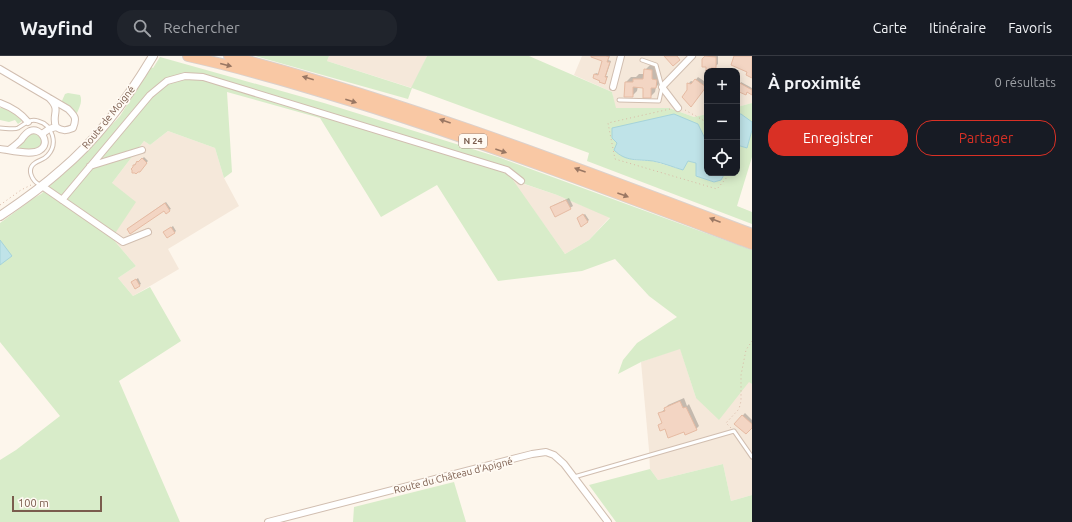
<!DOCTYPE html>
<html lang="fr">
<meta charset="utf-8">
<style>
body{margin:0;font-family:Ubuntu,sans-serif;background:#20242c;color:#f1f3f6}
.controls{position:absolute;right:12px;top:12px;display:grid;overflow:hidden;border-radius:8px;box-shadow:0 2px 10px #0003}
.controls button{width:36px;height:36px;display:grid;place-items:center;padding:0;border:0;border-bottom:1px solid #363941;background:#171b24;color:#f1f3f6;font:20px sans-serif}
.scale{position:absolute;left:12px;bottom:10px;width:90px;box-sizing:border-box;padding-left:4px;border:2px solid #7a5c4d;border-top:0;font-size:11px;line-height:14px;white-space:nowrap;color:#7a5c4d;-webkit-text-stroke:3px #fffaf3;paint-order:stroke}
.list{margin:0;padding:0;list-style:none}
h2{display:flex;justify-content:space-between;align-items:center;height:52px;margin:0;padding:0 16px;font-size:17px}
h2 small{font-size:13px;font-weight:400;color:#9ea1a6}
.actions{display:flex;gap:8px;padding:12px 16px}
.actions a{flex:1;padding:9px 0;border:1px solid #d93025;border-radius:16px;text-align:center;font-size:14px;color:#d93025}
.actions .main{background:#d93025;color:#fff}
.icon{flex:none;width:22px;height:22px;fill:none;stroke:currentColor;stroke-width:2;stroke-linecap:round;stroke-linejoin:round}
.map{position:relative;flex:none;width:752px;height:466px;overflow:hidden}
header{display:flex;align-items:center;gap:24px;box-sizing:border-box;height:56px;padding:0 20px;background:#171b24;border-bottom:1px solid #363941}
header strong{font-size:19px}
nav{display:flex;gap:22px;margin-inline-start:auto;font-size:14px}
.search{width:280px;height:36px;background:#20242c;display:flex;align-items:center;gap:10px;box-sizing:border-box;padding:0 14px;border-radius:16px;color:#9ea1a6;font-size:15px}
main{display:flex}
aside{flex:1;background:#171b24}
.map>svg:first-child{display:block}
.residential{fill:#f5e8da}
.green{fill:#d8ecc9;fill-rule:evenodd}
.water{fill:#bfe3e8;stroke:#a5d3da}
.shadow{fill:#0003}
.building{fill:#f3d5c3;stroke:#e6bba3}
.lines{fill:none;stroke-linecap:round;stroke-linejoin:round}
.service-casing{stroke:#d1beb0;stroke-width:5}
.minor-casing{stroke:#d1beb0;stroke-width:8}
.tertiary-casing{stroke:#d1beb0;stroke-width:10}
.trunk-casing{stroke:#dad1cd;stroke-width:12}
.path{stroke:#d9b8a5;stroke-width:1;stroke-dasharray:1 3;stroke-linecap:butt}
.service{stroke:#fff;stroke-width:3}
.minor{stroke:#fff;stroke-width:6}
.tertiary{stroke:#fff;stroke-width:8}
.trunk{stroke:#f9c8a4;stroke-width:10}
.oneway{fill:#9a7763}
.labels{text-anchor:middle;stroke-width:3.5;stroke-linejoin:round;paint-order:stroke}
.shield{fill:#fffaf3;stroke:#a28b7f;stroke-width:1}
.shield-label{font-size:9px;font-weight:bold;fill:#7a5c4d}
.street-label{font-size:10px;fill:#7a5c4d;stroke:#fffaf3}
</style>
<header>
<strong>Wayfind</strong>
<div class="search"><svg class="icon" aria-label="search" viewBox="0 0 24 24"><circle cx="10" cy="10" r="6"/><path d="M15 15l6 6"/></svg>Rechercher</div>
<nav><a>Carte</a><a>Itinéraire</a><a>Favoris</a></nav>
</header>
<main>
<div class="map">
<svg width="752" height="466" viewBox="0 0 752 466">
<rect width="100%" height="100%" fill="#fdf6ec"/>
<path class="residential" d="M329 0H427L412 32 327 5Z
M582 0H752V47L737 51V15H707V58L694 61 669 52H615L612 36 574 19Z
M168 75 215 92 224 122 239 150 168 193 179 213 133 240 118 222 136 210 112 182V127L144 85 150 89Z
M512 124 557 139 610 161 589 184 565 198Z
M680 292 696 342 749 325 752 328V439L731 445 723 408 658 424 650 413 649 394 641 306Z"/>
<path class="green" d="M255 0H329L327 5 411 32 427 0H529L612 36 616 52H669L694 61 707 58V87L698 68 617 87 632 104 652 105 683 114 688 105 696 107V120L714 126 721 124 725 117H737V89L747 92 752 74V101L737 150 752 156V168L587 105 589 97 412 32 408 43Z
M160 1 324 47 498 101 752 194V328L749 326 719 364 696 342 680 293 641 306 618 318 623 304 637 287 677 261 649 240 615 203 582 215 498 225 437 129 381 161 320 62 227 36 232 116 224 122 215 92 168 75 150 89 144 85 112 127 136 146 112 182 136 210 118 222 133 240 150 231 181 285 119 325 180 466H0V404L16 394 60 360 0 286V167L34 142 41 138 86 96 120 60 151 11 153 12ZM513 124 557 139 610 162 589 184 565 198Z
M68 37 80 39C83 45 79 53 76 59L61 47 65 38Z
M752 47V66L741 59 737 58V51Z
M4 51 9 52 22 65 18 68 15 64 9 66 0 64V52H3Z
M33 77C41 79 45 84 40 91L31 94 19 92C22 87 27 79 33 77Z
M723 408 731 445 752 439V466H616L589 429 650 413 658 424Z
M454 426 466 466H353L354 451Z"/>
<path class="water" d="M674 58 698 68 707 87V117H725L721 124 714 126 696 120V107L688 105 683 114C673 111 663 107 653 105 637 103 626 106 614 94L617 87 612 82V72Z
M737 58H741L752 66V74L747 92 737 89Z
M0 184 12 200 0 209Z"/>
<path class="shadow" d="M601 0H610L608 4 611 5 606 20H608L605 27 595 18 596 17 599 18 604 4Z
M706 0H718V8L711 14 707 10 703 3Z
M650 9H657L656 19H661V26L656 31 655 36 650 41 644 31 638 30 637 35 632 40 626 26 631 21H636L639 18H644L645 14Z
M698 21 707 27V29L694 47 688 35V28L691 25 694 26Z
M741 26 752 32V37L747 35 737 34Z
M144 101 148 105 144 109 134 111V109L135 108 140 105Z
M569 142 573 150 570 152 552 151 554 149Z
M166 146 171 153 169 154H164L129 172Z
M585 158 589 164 587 166 580 161Z
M173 170 176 175 174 177 166 175Z
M138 222 141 228 135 232 134 225Z
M684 342 687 350 689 348 699 370 696 373 684 374 665 372 659 369 663 366 659 358 665 353 668 349Z
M745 357 752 364V371L736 367Z"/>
<path class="building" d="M591 0H606L609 1 607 6H610L605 21H607L605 28 599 26 600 25 593 22 594 18 598 19 602 5 591 1Z
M664 0H677L680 4 673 10Z
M705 0 716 1V12H711V15H706V11H702V3Z
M734 0H752V22L746 19 747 16 731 9Z
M644 13 652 14V23L657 24 656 32H651V42H643V32L633 31V41H624L625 26H633V23H643Z
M695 23 706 31 691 51 682 41 687 34V27L691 28Z
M738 26 752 34V39L747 36 746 39 737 35V29Z
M142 102 147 107 140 116H138L136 118 135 117H132V114L131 113 133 111V109H135L137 105 138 106Z
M566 144 571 153 555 161 550 151Z
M165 147 170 155 166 158 164 155 130 178 127 173Z
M583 158 588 166 581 171 577 162Z
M171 171 175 177 167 182 163 176Z
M136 223 140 230 135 233 131 226Z
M680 345 683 352 686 351 697 374 685 379 684 376 668 382 665 373 660 375 658 369 662 367 658 357 665 355 664 352Z
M742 359 752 368V372L746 378 734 368Z"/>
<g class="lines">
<defs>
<path id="service" d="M619 44 659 45 662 31 656 9 642 4
M0 72C5 72 14 74 18 72 25 68 30 62 38 65 53 69 58 88 48 99 44 104 39 104 35 107 26 113 32 125 40 129
M574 421 734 375 752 401"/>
<path id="minor" d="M0 13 68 53C75 60 77 62 73 72 66 75 62 75 56 71 51 57 62 55 49 42
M613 31 621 0
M0 47C11 51 20 56 28 66
M678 52 662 31 692 0
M42 78 49 73 56 71
M0 93C10 94 32 100 40 94 51 87 41 71 30 75 26 77 23 81 21 84 17 88 13 91 9 94
M90 110 142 94
M42 130 123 186 148 176
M62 144 150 39 167 25 185 20 203 21 507 114 521 125
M268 466 532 398 546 396 554 399 564 408 608 466"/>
<path id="tertiary" d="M0 160C21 146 42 131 61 114 98 83 128 42 153 0"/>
<path id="trunk" d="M188 0C251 14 312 33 374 52 502 93 627 141 752 188
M229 0C407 46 580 113 752 178"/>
</defs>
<use href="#service" class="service-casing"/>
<use href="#minor" class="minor-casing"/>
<use href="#tertiary" class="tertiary-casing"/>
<use href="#trunk" class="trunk-casing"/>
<path class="path" d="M670 53 608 67 615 103 717 133 728 120 729 117
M685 54 703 64 707 74
M0 149 21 134 31 129
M731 372 726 367 739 353 741 345V319L746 294 752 285"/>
<use href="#service" class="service"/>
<use href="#minor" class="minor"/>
<use href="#tertiary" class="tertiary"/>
<use href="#trunk" class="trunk"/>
</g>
<defs><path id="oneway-solid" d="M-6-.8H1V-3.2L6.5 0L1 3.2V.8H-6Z"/></defs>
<g class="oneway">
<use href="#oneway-solid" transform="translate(226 9) rotate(14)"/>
<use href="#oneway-solid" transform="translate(308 22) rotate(-164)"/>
<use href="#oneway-solid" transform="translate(351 45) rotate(18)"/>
<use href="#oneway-solid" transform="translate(445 65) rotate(-161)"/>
<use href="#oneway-solid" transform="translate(501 95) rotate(19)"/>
<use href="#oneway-solid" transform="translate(580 114) rotate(-160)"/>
<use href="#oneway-solid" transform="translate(623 139) rotate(20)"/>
<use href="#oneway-solid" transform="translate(715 164) rotate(-159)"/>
</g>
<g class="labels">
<rect class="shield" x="459" y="78" width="28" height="14" rx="3"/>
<g class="shield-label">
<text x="473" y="88">N 24</text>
</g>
<g class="street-label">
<text transform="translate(108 61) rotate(-51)" y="4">Route de Moigné</text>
<text transform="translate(453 419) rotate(-14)" y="4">Route du Château d'Apigné</text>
</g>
</g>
</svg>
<div class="controls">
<button>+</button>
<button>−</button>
<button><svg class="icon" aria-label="locate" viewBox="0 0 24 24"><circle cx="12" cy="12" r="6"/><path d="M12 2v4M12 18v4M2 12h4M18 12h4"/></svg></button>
</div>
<div class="scale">100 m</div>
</div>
<aside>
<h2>À proximité<small>0 résultats</small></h2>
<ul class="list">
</ul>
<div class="actions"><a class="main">Enregistrer</a><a>Partager</a></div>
</aside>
</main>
